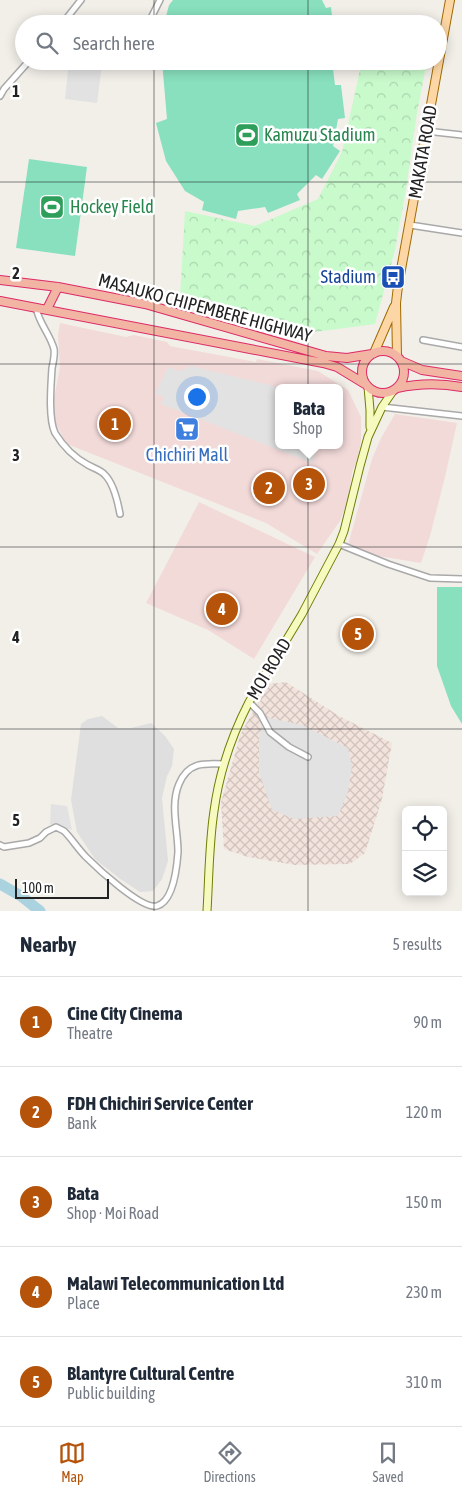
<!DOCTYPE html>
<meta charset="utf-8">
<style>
body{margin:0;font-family:"Asap Condensed",sans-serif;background:#f6f6f7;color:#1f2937}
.controls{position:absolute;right:15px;bottom:15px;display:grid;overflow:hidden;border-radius:8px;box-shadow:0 2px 12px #0003}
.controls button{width:45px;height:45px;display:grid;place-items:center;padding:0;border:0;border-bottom:1px solid #e0e1e3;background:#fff;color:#1f2937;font:25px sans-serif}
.scale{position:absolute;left:15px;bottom:12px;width:94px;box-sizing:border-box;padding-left:5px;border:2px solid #222;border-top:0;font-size:14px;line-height:18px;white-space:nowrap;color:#222;-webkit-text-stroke:4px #fff;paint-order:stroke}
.you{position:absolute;left:196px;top:396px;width:18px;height:18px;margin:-12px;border:4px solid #fff;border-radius:50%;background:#1a73e8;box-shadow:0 0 0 8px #1a73e833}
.badge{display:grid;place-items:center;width:32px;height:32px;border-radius:50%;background:#b45309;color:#fff;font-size:16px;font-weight:700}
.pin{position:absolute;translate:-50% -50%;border:2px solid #fff;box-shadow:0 1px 5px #0006}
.popup{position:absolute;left:275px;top:384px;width:68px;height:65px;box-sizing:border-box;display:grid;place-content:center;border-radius:8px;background:#fff;filter:drop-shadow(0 1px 4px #0005);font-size:16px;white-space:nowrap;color:#747a83}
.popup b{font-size:19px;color:#1f2937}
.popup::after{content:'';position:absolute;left:50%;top:100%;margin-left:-10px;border:10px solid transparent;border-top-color:#fff}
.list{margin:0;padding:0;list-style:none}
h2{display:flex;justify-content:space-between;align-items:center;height:65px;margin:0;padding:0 20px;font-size:21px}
h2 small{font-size:16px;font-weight:400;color:#747a83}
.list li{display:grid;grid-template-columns:32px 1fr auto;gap:15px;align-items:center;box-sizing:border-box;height:90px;padding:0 20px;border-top:1px solid #e0e1e3}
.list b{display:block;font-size:19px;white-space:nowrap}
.list p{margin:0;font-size:16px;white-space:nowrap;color:#747a83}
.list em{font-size:16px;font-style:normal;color:#747a83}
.icon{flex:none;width:28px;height:28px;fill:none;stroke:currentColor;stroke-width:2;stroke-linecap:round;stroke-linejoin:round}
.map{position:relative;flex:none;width:462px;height:911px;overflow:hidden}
.search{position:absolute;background:#fff;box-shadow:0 2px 12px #0003;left:15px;right:15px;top:15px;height:55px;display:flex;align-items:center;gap:12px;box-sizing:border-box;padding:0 18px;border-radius:28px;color:#747a83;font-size:19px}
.sheet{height:515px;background:#fff}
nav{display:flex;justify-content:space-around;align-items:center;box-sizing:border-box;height:70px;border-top:1px solid #e0e1e3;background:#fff;font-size:14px;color:#747a83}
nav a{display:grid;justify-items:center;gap:2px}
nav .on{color:#b45309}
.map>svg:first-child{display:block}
.residential{fill:#e0dfdf}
.commercial{fill:#f2dad9;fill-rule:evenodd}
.military{fill:url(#military-cross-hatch)}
.park{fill:url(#park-crowns)}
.pitch{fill:#88e0be}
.parking{fill:#e2e2e2}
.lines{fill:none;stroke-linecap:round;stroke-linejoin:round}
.river{stroke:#aad3df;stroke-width:11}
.minor-casing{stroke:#a9a9a9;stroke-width:8}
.secondary-casing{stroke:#707d05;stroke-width:9}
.primary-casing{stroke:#a06b00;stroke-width:10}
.trunk-casing{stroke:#dc2a67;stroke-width:10}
.minor{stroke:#fff;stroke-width:5}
.secondary{stroke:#f7fabf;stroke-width:7}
.primary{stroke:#fcd6a4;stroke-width:8}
.trunk{stroke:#f2b4a3;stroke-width:8}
.grid{fill:none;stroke:#222;stroke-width:1;stroke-opacity:0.55}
.labels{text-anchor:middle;stroke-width:5;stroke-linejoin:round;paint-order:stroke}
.leisure-label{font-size:18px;fill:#27864d;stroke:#fff;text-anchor:start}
.street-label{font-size:18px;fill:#222;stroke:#fff}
.transit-label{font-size:18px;fill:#164399;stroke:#fff;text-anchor:end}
.shop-label{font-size:18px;fill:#366cbe;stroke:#fff}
.grid-label{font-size:16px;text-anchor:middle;font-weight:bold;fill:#222;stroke:#fff;stroke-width:5;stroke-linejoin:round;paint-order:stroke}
</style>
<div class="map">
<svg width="462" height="911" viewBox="0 0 462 911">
<defs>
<pattern id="military-cross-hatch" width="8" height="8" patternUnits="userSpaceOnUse" patternTransform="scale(1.25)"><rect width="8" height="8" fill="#f3e3dd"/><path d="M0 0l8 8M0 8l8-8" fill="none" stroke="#d0c2bd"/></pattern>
<pattern id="park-crowns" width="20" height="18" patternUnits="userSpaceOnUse" patternTransform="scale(1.25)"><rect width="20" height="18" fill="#c8facc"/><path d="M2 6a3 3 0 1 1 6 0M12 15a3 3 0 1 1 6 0" fill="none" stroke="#acd6af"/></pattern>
</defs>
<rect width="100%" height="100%" fill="#f2efe9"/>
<path class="residential" d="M102 716 118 728H131L151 723 165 736 174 749 172 766 167 776 162 798 168 861 162 879 153 891 140 892 119 878 95 859 77 832 71 800 81 724 88 719Z"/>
<path class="commercial" d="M60 323 126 337 134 335 167 342 170 346 256 362 257 359 318 371 348 390 361 417V441L358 457 352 473 348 500 340 521 317 554 266 523 67 444 55 423 53 415V404L60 367 58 335ZM279 388H339V445H279Z
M395 414 457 423 445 477 430 536 421 563 372 555 348 545 372 459 381 438Z
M199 502 315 557 254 659 208 630 146 603Z"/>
<path class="military" d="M286 682 339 716 392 743 382 799 365 853 350 864 295 865 248 857 224 849 221 802 241 733 269 684Z"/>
<path class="park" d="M395 61H427L417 113 406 189 395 250 375 324 300 334 180 297 185 211 255 226 318 199 342 152 360 70Z"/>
<path class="pitch" d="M173 0H322L326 8 331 7 333 24H164L169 5Z
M162 61H332L335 85H341L345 118 338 119 333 146 340 151 322 179 316 175 297 194 300 200 268 213 265 207 238 211 236 219 202 210 204 202 185 191 166 161 156 123 167 119Z
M29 159 87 167 75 256 16 248Z
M437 587H462V724L451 706 437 666Z"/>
<path class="parking" d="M69 61 102 64 97 103 65 99Z
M191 366 282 388H279V445H319L312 463 161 404 164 397 155 394 168 367 180 371Z
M265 717 302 725 348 748 352 766 348 792 338 816 294 819 272 810 259 772V736Z
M51 804 67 806 72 830 50 824Z"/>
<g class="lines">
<path class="river" d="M0 884 21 896 40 911"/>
<defs>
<path id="minor" d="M62 24 81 0
M148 24 160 0
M0 96 4 89 29 61
M426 131 462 135
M410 225 462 233
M36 307C38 322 50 334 54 349 55 355 53 363 52 368 51 385 48 418 55 433 63 446 75 458 88 465 93 468 101 470 105 475 113 483 118 503 120 514
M423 340 462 347
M382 407 462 416
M339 544 388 564 430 578 462 579
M249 702 260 713 270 732 289 747 308 757
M0 845 4 847 29 843 40 838 46 832 56 827 64 831C72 839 78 849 86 857 97 868 142 910 157 906 174 901 177 866 178 852 178 830 170 805 179 784 188 762 204 763 224 764"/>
<path id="secondary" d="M368 387 370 410V427
M207 911C209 878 209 844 214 811 219 774 232 735 249 702L302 614 339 544 344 531 360 466 368 437 382 407 393 391"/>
<path id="primary" d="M374 353 394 307
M397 356 396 303 398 286 450 0"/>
<path id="trunk" d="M0 280 58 287 145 304 326 356 347 358 372 354
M0 301 323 363 337 367 365 384
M47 309 58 287
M362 372a21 21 0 1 1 42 0a21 21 0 1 1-42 0Z
M401 361 422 370 462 376
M397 388C420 383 440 383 462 387"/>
</defs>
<use href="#minor" class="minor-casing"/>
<use href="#secondary" class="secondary-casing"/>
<use href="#primary" class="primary-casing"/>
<use href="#trunk" class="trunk-casing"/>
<use href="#minor" class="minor"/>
<use href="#secondary" class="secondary"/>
<use href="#primary" class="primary"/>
<use href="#trunk" class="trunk"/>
</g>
<path class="grid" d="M154 0V24M308 0V24M154 61V911M308 61V911M0 182H462M0 364H462M0 547H462M0 729H462"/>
<defs>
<symbol id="stadium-square" viewBox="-11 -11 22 22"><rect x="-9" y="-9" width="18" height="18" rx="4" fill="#2e9e5b" stroke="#fff"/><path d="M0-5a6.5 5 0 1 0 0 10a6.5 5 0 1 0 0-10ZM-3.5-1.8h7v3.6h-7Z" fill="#fff"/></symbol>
<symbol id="bus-square" viewBox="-11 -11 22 22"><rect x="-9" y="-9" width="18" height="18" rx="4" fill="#1a4fb4" stroke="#fff"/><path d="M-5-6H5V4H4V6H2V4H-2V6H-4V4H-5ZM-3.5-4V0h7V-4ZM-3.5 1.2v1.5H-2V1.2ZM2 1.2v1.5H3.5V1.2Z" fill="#fff"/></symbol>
<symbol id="supermarket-square" viewBox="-11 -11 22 22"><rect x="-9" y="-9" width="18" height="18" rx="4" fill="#3f7fe0" stroke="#fff"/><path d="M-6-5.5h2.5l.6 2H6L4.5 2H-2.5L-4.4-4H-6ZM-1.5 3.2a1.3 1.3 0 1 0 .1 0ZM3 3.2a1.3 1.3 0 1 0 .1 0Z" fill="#fff"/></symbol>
</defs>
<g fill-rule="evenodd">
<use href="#stadium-square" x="233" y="121" width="28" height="28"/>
<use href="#stadium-square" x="38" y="193" width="28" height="28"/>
<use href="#bus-square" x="379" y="263" width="28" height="28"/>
<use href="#supermarket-square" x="173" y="415" width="28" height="28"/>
</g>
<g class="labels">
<g class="leisure-label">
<text x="264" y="141">Kamuzu Stadium</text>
<text x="70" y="213">Hockey Field</text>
</g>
<g class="street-label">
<text transform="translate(423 152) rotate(-80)" y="6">MAKATA ROAD</text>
<text transform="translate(205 308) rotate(15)" y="6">MASAUKO CHIPEMBERE HIGHWAY</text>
<text transform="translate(269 669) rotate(-59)" y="6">MOI ROAD</text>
</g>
<g class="transit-label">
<text x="376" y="283">Stadium</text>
</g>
<g class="shop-label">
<text x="187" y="461">Chichiri Mall</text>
</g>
</g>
<g class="grid-label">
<text x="16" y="97">1</text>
<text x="16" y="279">2</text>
<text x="16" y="461">3</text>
<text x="16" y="643">4</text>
<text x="16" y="826">5</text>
</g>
</svg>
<div class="controls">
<button><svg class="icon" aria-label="locate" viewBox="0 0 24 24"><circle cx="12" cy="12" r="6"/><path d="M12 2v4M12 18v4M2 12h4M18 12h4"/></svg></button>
<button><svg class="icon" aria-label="layers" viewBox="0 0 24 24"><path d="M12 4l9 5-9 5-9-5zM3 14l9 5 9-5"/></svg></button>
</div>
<div class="scale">100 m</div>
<div class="you"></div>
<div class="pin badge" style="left:115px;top:424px">1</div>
<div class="pin badge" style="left:269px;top:488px">2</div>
<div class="pin badge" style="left:309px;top:484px">3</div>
<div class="popup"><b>Bata</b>Shop</div>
<div class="pin badge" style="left:222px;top:609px">4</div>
<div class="pin badge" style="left:358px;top:634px">5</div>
<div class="search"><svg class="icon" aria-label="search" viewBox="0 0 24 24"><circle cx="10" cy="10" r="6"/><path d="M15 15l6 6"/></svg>Search here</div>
</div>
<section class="sheet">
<h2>Nearby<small>5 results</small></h2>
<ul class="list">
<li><span class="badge">1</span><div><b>Cine City Cinema</b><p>Theatre</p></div><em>90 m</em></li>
<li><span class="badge">2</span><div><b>FDH Chichiri Service Center</b><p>Bank</p></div><em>120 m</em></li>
<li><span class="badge">3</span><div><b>Bata</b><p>Shop · Moi Road</p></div><em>150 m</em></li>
<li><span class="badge">4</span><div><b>Malawi Telecommunication Ltd</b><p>Place</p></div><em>230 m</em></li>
<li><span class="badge">5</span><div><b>Blantyre Cultural Centre</b><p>Public building</p></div><em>310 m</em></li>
</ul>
</section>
<nav>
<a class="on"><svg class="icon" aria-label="map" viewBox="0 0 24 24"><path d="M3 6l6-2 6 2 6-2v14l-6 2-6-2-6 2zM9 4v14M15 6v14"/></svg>Map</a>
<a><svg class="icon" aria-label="directions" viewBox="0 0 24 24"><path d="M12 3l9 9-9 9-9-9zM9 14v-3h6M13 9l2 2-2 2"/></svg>Directions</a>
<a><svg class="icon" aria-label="saved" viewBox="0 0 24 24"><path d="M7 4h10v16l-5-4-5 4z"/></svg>Saved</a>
</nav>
